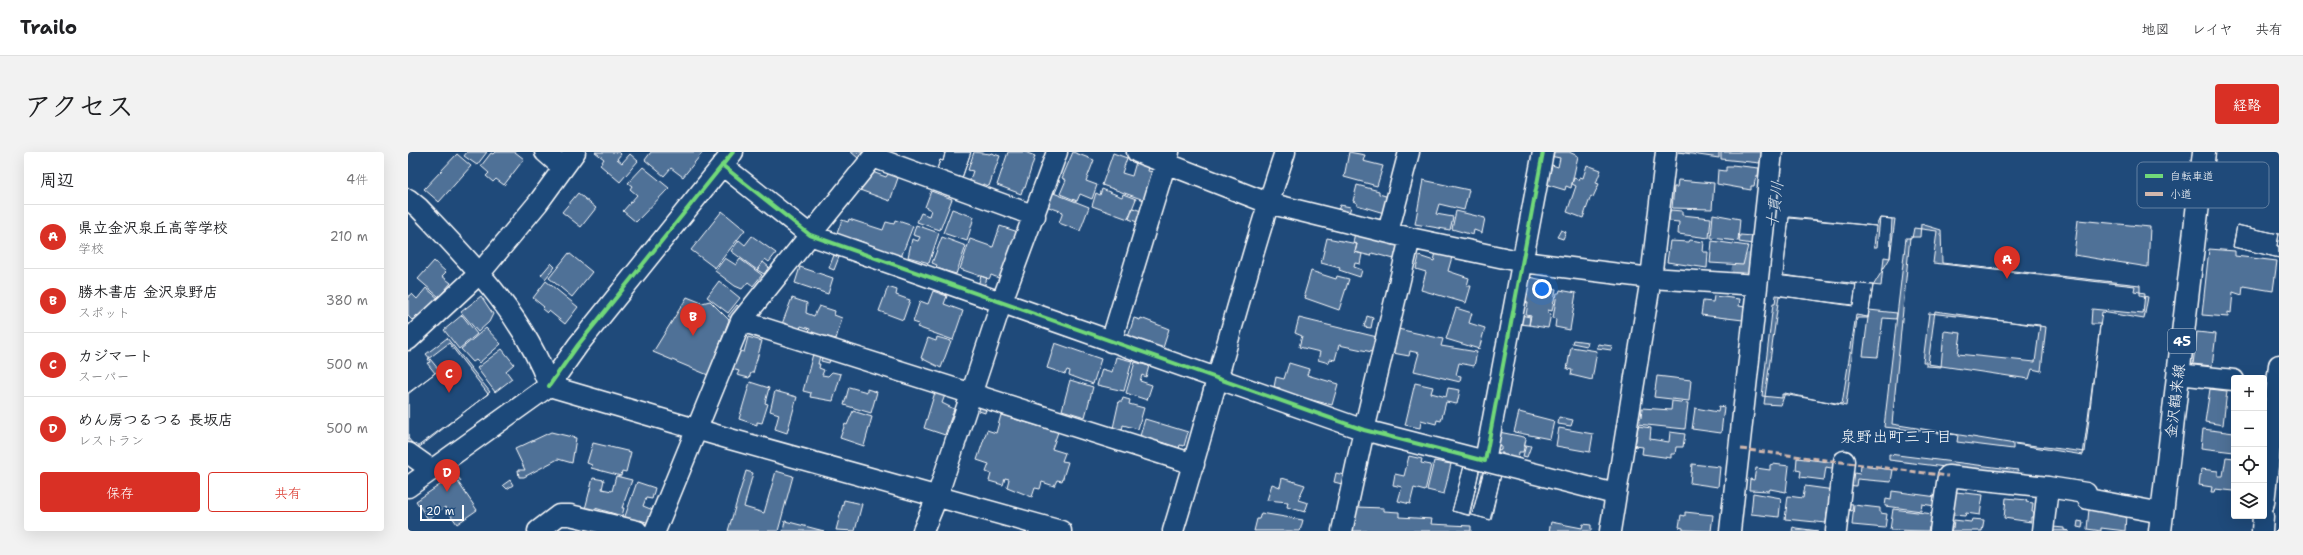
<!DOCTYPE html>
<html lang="ja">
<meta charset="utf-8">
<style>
body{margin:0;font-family:"Shantell Sans","Klee One",sans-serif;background:#f2f2f2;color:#202124}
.controls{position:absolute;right:12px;bottom:12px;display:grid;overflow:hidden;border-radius:4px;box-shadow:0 4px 16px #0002}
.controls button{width:36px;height:36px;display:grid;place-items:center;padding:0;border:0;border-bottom:1px solid #e0e0e0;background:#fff;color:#202124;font:20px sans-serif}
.scale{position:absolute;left:12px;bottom:10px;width:44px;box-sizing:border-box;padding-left:4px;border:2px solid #fff;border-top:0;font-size:11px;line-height:14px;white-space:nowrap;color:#fff;-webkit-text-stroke:3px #1f4a7a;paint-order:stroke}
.you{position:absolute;left:1134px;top:137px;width:14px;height:14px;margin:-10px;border:3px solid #fff;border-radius:50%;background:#1a73e8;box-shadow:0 0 0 6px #1a73e833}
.badge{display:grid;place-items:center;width:26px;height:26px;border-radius:50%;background:#d93025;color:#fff;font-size:13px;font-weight:700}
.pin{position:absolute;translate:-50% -33px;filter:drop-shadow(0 1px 2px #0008)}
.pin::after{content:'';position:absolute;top:21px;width:14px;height:12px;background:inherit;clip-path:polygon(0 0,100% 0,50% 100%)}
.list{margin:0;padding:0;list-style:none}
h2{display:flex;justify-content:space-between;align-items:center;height:52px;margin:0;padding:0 16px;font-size:17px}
h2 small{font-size:13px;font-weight:400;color:#757577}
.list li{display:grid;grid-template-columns:26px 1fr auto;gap:12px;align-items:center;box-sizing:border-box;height:64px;padding:0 16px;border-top:1px solid #e0e0e0}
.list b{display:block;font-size:15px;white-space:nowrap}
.list p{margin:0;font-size:13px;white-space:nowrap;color:#757577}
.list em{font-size:13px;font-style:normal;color:#757577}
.actions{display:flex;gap:8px;padding:12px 16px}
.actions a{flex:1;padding:9px 0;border:1px solid #d93025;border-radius:4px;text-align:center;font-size:14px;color:#d93025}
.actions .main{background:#d93025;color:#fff}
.icon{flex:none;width:22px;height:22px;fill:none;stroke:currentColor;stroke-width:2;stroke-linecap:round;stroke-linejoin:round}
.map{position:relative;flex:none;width:1871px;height:379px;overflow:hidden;border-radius:4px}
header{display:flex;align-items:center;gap:24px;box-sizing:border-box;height:56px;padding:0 20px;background:#fff;border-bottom:1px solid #e0e0e0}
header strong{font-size:19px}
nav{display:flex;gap:22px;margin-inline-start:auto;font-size:14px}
.intro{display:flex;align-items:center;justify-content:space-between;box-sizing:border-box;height:96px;padding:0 24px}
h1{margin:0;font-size:28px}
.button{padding:10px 18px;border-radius:4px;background:#d93025;color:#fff;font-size:14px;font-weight:700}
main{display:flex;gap:24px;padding:0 24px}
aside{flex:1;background:#fff;border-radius:4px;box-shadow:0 4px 16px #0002}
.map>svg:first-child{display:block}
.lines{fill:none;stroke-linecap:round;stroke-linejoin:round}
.river{stroke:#6583a4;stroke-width:27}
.building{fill:#507197;stroke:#fff;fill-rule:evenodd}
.minor-casing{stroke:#fff;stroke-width:23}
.major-casing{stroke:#fff;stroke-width:25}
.minor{stroke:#1f4a7a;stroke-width:20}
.major{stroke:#1f4a7a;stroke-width:22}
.quiet{stroke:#d1b7ad;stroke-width:3;stroke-dasharray:6 3;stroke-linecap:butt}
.cycleway-casing{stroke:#1f4a7a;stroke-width:6}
.cycleway{stroke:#71d979;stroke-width:4}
.labels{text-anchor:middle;stroke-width:3;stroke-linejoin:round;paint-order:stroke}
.shield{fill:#1f4a7a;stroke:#bcc9d7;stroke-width:1}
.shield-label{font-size:14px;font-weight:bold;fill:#fff}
.street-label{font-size:15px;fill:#fff;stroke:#1f4a7a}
.water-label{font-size:16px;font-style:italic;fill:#d8e0e8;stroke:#1f4a7a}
.neighbourhood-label{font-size:16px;fill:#fff;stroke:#1f4a7a}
.key{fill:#1f4a7a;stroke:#6280a2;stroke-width:1}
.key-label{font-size:11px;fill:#fff}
</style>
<header>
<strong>Trailo</strong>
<nav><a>地図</a><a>レイヤ</a><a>共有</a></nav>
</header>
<div class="intro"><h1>アクセス</h1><a class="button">経路</a></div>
<main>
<aside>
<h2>周辺<small>4件</small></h2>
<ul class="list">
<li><span class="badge">A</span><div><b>県立金沢泉丘高等学校</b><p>学校</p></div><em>210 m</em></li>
<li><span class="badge">B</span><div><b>勝木書店 金沢泉野店</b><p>スポット</p></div><em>380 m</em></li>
<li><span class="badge">C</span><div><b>カジマート</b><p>スーパー</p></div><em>500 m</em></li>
<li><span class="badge">D</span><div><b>めん房つるつる 長坂店</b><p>レストラン</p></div><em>500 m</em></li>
</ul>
<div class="actions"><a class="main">保存</a><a>共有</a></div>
</aside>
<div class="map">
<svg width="1871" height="379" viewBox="0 0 1871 379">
<rect width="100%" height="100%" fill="#1f4a7a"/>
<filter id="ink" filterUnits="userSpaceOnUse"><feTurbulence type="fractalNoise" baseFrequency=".025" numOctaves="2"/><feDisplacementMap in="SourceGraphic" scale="8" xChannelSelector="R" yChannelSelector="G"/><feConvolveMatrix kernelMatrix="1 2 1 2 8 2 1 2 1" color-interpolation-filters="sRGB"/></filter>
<g filter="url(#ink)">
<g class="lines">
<path class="river" d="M1337 118 1344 114"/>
</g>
<path class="building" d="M59 0H79L69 13 56 4Z
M87 0H107L116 7 96 33 88 27 85 30 78 24 81 21 73 14 83 1 85 2Z
M187 0H211L213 2 209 7 214 11 222 2 230 9 212 30 192 13 196 7Z
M243 0H295L275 25 263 16 256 24 237 8Z
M443 0H455L450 6Z
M563 0 553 29 528 20 532 8 535 9 537 1 535 0Z
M563 0 553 29 528 20 532 8 535 9 537 1 535 0Z
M566 0 582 2 583 1 592 4 581 34 575 32 574 35 561 31 565 19 560 18Z
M600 0H617L627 4 617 36H615L613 42 589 33Z
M665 0 686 8 678 29 689 33 684 47 672 42 669 49 652 42 658 28 654 26Z
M941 0 957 3 955 9 975 14 969 34 936 25Z
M1143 0H1161L1170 4 1163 36 1158 34 1157 38 1137 32 1140 21H1142L1144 13 1150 15 1152 6 1142 4Z
M1270 0H1311V6Z
M1313 0H1354L1352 11 1313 7Z
M705 1 719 6 714 21 724 24 728 10 741 15 740 19 745 20 736 48 694 33Z
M49 2 63 14 31 50 16 37Z
M1179 13 1193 18 1188 31 1191 32 1185 45 1183 44 1175 66 1159 60 1168 34 1164 32 1166 26 1171 28 1172 25 1175 26Z
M1324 13 1351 16 1350 24H1348L1346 34H1343V38L1309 32 1310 18 1318 19V15H1324Z
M235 15 261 36 228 70 215 59 229 43 222 37 224 34 220 31Z
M465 18 467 21 478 25 482 19 491 23 482 49 449 37Z
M649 28 652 29 647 41 644 39Z
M1015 28 1061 38 1056 58 1031 52 1028 62 1045 65 1042 78 1007 72Z
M1270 28 1306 31 1304 57 1264 56 1266 35H1269Z
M949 33 971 39V42L981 45 976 61 949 53V51L945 49Z
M694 37 714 45 715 42 728 47 720 67 684 54 688 41 692 43Z
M523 39 544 47 532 78 509 70 513 61 521 64 523 58 517 55Z
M643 40 681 55 672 79 651 71 655 60 638 54Z
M170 41 188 56 173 75 154 60Z
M932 53 943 55 941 61 930 58Z
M725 56 733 59 729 70 721 67Z
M544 57 566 65 559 89 535 81Z
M1262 58 1274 59V63L1303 66 1301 86 1270 82 1271 70 1261 69Z
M314 59 337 78 307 116 283 98Z
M1048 59 1077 66 1074 81 1066 78 1065 83 1044 77Z
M1305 62 1332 67 1330 89 1303 86Z
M1381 65 1468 74 1466 95H1469L1472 66 1487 67 1482 106 1476 105 1473 134 1375 124Z
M1381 66 1468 74 1472 66 1484 67 1482 106 1465 134 1460 166H1449L1438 254 1377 241 1373 253 1356 252 1371 144 1445 153 1448 133 1375 123Z
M441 67 475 78 478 70 486 72 487 68 505 74 493 105 447 87 446 91 428 84 434 68 440 70Z
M1670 68 1742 75 1740 115 1666 103Z
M1513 72 1533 78 1534 111 1732 133V143L1740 145 1736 167 1694 160 1675 303 1484 272 1502 85H1512ZM1527 159 1638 175 1633 219 1624 217 1621 227 1520 212Z
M508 73 531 81 521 111 500 105 504 87 510 89 512 85 505 83Z
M1829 73 1871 82 1869 94H1871V106L1825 95Z
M1829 73 1871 82 1869 94H1871V106L1825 95Z
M592 74 610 80 593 127 583 123 581 127 552 117 562 87 585 95Z
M1506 76 1529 79 1525 111 1727 134 1726 139 1737 141 1735 162 1684 157 1683 172H1692L1677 300 1605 291V297L1549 290 1550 283 1476 275 1498 86H1504Z
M1153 78 1158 80 1155 87 1149 85Z
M947 80 990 90 986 107 964 101 963 104 947 100 949 92 945 91Z
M1332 83 1345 84 1344 92 1331 90Z
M344 84 368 101 361 110 357 107 349 118 323 99 331 88 337 93Z
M534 85 558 94 548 122 528 116 529 113 524 111Z
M919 86 949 92 947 100 954 102 952 112 947 111 946 115 954 118 952 125 931 118 932 116 913 111Z
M1282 88 1296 90 1295 100H1300L1299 116 1259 110 1262 89 1281 90Z
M1304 89 1340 94 1335 113 1302 111Z
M1801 97 1827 99V104L1869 109 1865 139 1835 134 1834 143 1825 140 1823 161 1820 160V165L1794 163Z
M1028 100 1044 105 1040 119 1061 126 1059 134H1063L1058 151 1013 138 1018 120 1008 117 1011 104 1026 109Z
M161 101 184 120 164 145 141 126Z
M426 103 431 105 426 118 421 116Z
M317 106 328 113 332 107 354 123 345 134 340 130 334 137 327 134 307 119Z
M26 109 38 120 34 124 43 131 31 145 10 127Z
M355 110 361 115 356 122 349 118Z
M143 111 147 115 137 127 133 123Z
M392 115 425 126 420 142 387 131Z
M903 119 928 127 929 124 941 127 931 158 897 146 898 143H896Z
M573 124 579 126 576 135 570 133Z
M1121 125 1135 128 1134 134 1148 137 1144 159 1140 158V161L1143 162 1140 176 1121 173 1123 164 1118 163 1120 151 1116 150Z
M138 129 170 155 157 172 141 159 139 161 134 157 136 155 125 146Z
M311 129 332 146 320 161 299 145Z
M1448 131 1465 133 1460 165 1448 163 1434 252 1374 242V246L1354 244 1365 152H1367L1368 143 1445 154Z
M480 135 489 138 488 143 502 148 495 168 471 159Z
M18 136 31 147 27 152 25 151 11 165 9 163 4 168 0 164V144L4 142 9 147Z
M1152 138 1168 141 1162 178 1147 175 1148 167 1145 166 1149 141H1151Z
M525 139 539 144 536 152 555 159 545 188 509 175 511 172 505 170 512 149 520 152Z
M73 144 85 162 81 170 70 180 53 160Z
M1306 144 1332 147 1331 154 1337 155 1335 168 1293 163 1295 149 1305 150Z
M279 145 294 151 302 149 321 168 300 223 245 200Z
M384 146 399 151 398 161 406 164 411 154 427 159 426 163 434 166 428 187 401 180 402 177 393 174 392 177 374 172Z
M329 153 332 156 323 166 320 164Z
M1048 156 1064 161 1061 171 1077 176 1071 197 1038 187Z
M1461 158 1489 161 1488 167 1475 166 1470 205 1455 204Z
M1521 161 1632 173 1627 210 1550 202 1553 181 1536 179 1533 215 1518 214V210H1515Z
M54 163 69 182 51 197 36 178Z
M1113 163 1122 165 1121 173 1111 172Z
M959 164 965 166 963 176 956 175Z
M726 166 732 168 733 166 761 177 755 196 720 185Z
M891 166 969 185 964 200 931 193 927 208 922 207 921 211 910 208 912 200 891 195 894 184 887 181Z
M78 176 93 192 71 211 68 208 65 210 53 197Z
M990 177 1035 187 1033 194 1069 200 1066 214 1051 211 1048 223 1053 224 1052 230 1006 219 1011 201 1002 199 1001 204 985 201Z
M1789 180 1808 182 1804 214 1785 212Z
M340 185 354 189 345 221H343L341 226 329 223 331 219 324 217 328 198 336 200Z
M529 185 543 189 533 216 513 206 520 186 528 189Z
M39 186 82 240 9 297 0 286V242L31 218 18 202Z
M1165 188 1180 190 1179 194 1164 191Z
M41 191 80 242 5 298 0 291V241L27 221 19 211 22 210 20 207Z
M647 191 693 207 685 232 661 223 662 219 659 218 657 222 639 216Z
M1190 192 1204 194 1203 198 1189 196Z
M1163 195 1189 199 1184 228 1163 223 1164 218 1159 217Z
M94 197 106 212 98 219 104 227 87 240 69 216Z
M405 202 412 204 410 212H412L411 216 416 218 414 223 420 224 424 220 433 222 425 249 402 245 403 241 395 239Z
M414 205 422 207 421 211 413 209Z
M708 205 724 209 716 239 689 233 694 217 704 220Z
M727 210 741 214 738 225 734 223 732 229 744 233 739 248 718 241Z
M881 211 901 217 899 223 930 232 924 253 871 240 872 236 866 235 868 225 876 227Z
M1249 224 1283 228 1281 249 1246 245Z
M662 228 685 235 677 265 654 258Z
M342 230 361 236 357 251 360 252 354 271 349 270V273L331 267Z
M1007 231 1025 235 1023 241 1038 245 1040 236 1052 238 1049 252 1038 250 1033 269 1029 268 1028 272 1013 268 1012 276 997 273Z
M441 235 459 240V237L469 240 463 261 436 253Z
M1802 237 1819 239 1815 273 1797 270Z
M367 239 389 245 379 281 367 277 371 262 362 259Z
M527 240 537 243 534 251 546 257 537 283 516 276Z
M715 246 722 248 721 252 736 256 730 277 715 273 714 279 705 276 711 249H714Z
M1264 249 1280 251 1277 277 1229 272 1230 266H1233L1234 256 1263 258Z
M572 254 578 256 577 261 571 259Z
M1311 254 1316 255 1313 281 1284 277 1287 256 1310 260Z
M445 259 464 265 456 294 432 286 437 272 439 273Z
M1111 260 1146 269 1142 287 1106 280Z
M593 263 650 280 644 297 657 301 654 309 660 310 654 329 649 328 646 334 634 330 632 337 627 336 624 345 599 335 601 327 597 326 595 333 581 329 583 322 578 320 581 312 569 308 579 278 588 281Z
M1151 265 1165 268 1163 274 1150 272Z
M737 267 780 280 776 294 772 293 771 296 732 284Z
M1230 274 1243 276 1242 287 1261 290 1262 280 1277 282 1275 295H1268L1267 302H1263V306L1234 302 1235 295 1227 294Z
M1151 276 1185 282 1182 300 1148 294Z
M1795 277 1826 281V300L1793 296Z
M143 280 168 286 164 311 150 307 116 325H111L110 318H117L107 297Z
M1091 280 1116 285 1118 287 1115 300H1111L1110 309 1094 306 1095 301H1089L1087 299 1088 297 1093 298V294L1088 293Z
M185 291 223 300 218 320 214 319 213 324 183 316 184 313 179 311Z
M1118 293 1123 294 1119 305 1115 304Z
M1481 302 1610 318 1609 324 1481 308Z
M1001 304 1014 307 1013 311 1023 313 1017 339 1006 336 1002 352 990 349 994 335 985 333 987 322 996 324Z
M1818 305 1826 306V339L1807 337 1806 340H1803L1804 335 1791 333 1793 317 1810 319V324H1815Z
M1389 306 1429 311 1428 317 1418 315 1416 328 1392 325 1393 319 1388 318Z
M1026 309 1043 312 1036 342 1019 338Z
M1284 312 1312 315 1310 335 1282 331Z
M1365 312 1381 314 1378 340 1362 337 1361 339 1341 338 1342 327 1346 328 1348 316 1362 318V313Z
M1056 313 1072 317 1061 363 1044 359Z
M1056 314 1071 318 1062 364 1044 359Z
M1453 314 1485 318 1483 330 1449 327 1448 334 1439 333 1440 320 1452 322Z
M1075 318 1093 323 1082 368 1064 363Z
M1076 318 1093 323 1083 368 1064 363Z
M338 319 345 321 336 355 356 361 368 319 385 324 370 379H320Z
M928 321 936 323 934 332 926 330Z
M48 322 53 329 50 330 69 358 49 372 37 355 20 367 8 349Z
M208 324 224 328 214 356H216L214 364 187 356 186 360 177 357 185 326 196 328 194 337 204 339Z
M874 326 897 333 890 348 900 351 897 360 879 355 880 350 859 348 864 332 872 335Z
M102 328 105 333 99 337 95 333Z
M229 330 247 336 244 347 238 346 235 354 245 358 241 371 232 368 231 371 216 367Z
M1397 334 1426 338 1424 352H1420L1418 371 1377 367 1380 344 1395 346Z
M1484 339 1529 345 1527 354 1514 352 1513 359 1477 354 1478 347 1483 348Z
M1548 340 1575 343 1572 363 1558 361 1557 364 1545 363Z
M1345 341 1373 346 1371 365 1343 362Z
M1598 346 1619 348 1618 350 1625 351 1624 360H1626V365H1623V370L1596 366Z
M436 348 454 352 447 379 428 378Z
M1437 351 1445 352 1444 359 1436 357Z
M1446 353 1472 356V361L1479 362 1477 376 1444 373Z
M948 355 976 356V359L991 360V365L1024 367 1023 372 1063 374V379H944Z
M1485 357 1525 362 1523 375H1521L1520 379 1482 378Z
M1681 357 1718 362 1717 379 1693 376V379L1679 377Z
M1277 360 1305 363 1303 379 1275 378V376L1271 375 1273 363 1277 364Z
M853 361 895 368 892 379H846L849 367H851Z
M1564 367 1576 368 1574 379H1537L1538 375 1545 376 1546 368 1563 370Z
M377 369 416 379H375Z
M1670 369 1675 370 1674 376 1669 375Z
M1143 370 1174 376 1175 372 1183 373V379H1141Z
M1385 375 1388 376 1410 379H1384Z
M1645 375 1656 376V378L1661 379H1644Z"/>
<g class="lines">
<defs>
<path id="minor" d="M137 0 154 15
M729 0 860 51 1002 86 1115 110 1243 126 1349 133
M465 5 627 64
M314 13 402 83 956 278 1077 309 1135 0
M0 47 11 56C61 109 116 163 141 234
M980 80 1001 0
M333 169 786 312
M0 188 72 121 130 51 167 0
M703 190 761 0
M1770 222 1826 228
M141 234 322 287 653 379
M0 301 24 318
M1077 309 1207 342
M0 335 141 234 170 193 325 0
M1856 351 1871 213
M130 379 151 363H162L229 379
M247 379 333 169 469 0
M515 379 529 345 594 149 649 0
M765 379C804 253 835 125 877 0
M934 379 956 278 1002 86
M1202 379 1243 126 1258 0
M1322 379 1364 0
M1428 379 1436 309
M1532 379 1540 324 1640 335
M1635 379 1640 335 1678 341 1680 347 1754 361
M1854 379 1855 364"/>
<path id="major" d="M1752 379 1796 0"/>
</defs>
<use href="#minor" class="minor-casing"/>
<use href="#major" class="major-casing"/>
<use href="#minor" class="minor"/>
<use href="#major" class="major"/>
<path class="quiet" d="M1333 297 1540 324"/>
<defs>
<path id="cycleway" d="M314 13 402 83 956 278 1077 309 1135 0
M141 234 170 193 325 0"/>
</defs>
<use href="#cycleway" class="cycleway-casing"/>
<use href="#cycleway" class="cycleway"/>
</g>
</g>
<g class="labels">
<rect class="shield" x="1760" y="177" width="28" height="24" rx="3"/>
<g class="shield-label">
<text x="1774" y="194">45</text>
</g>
<g class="street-label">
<text transform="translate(1767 249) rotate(-83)" y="5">金沢鶴来線</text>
</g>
<g class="water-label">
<text transform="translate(1366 53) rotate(-83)" y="6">十貫川</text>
</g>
<g class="neighbourhood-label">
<text x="1488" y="290">泉野出町三丁目</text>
</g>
</g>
<rect x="1729" y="10" width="132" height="46" rx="6" class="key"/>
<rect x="1737" y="22" width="18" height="4" fill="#71d979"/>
<rect x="1737" y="40" width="18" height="4" fill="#d1b7ad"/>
<g class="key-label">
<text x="1762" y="28">自転車道</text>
<text x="1762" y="46">小道</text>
</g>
</svg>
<div class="controls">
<button>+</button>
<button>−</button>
<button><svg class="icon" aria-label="locate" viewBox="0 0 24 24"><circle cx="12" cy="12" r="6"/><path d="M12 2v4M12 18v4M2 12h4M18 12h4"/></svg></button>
<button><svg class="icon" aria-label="layers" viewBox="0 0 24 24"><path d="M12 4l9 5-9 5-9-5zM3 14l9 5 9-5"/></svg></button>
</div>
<div class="scale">20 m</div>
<div class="you"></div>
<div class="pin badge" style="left:1599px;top:127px">A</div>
<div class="pin badge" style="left:285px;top:184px">B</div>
<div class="pin badge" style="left:41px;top:241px">C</div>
<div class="pin badge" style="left:39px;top:340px">D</div>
</div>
</main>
